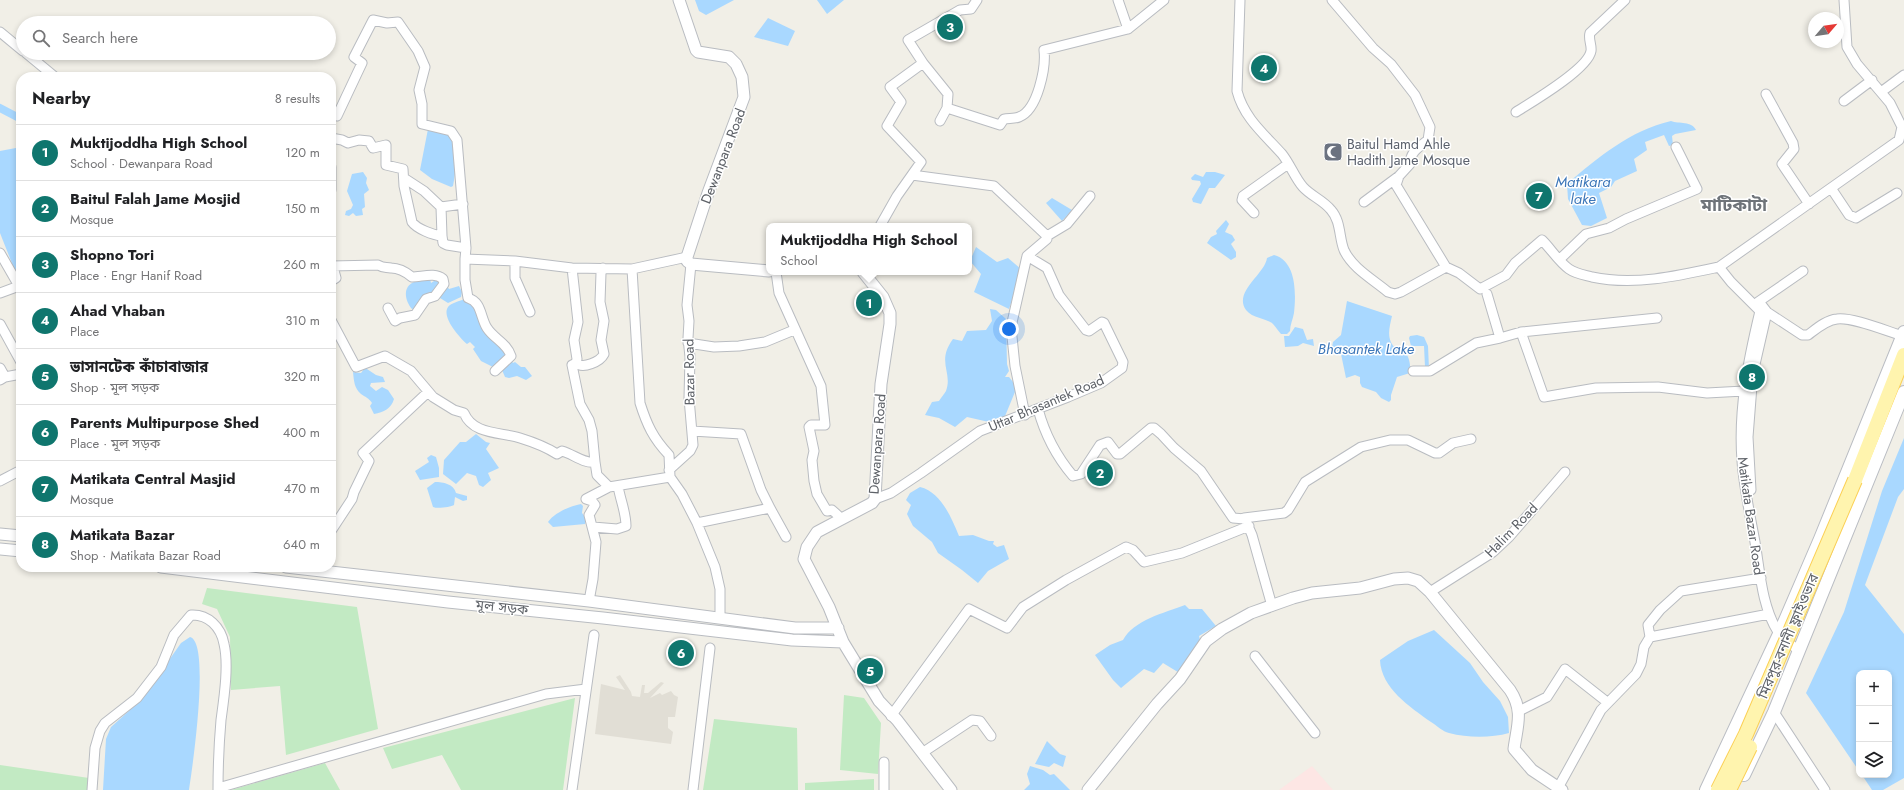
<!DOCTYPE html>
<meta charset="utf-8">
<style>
body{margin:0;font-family:Jost,"Noto Sans Bengali",sans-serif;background:#f6f6f6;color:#202124}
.controls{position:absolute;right:12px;bottom:12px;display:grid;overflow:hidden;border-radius:8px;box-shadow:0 2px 6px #0003}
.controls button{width:36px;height:36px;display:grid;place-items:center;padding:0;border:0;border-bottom:1px solid #e0e0e0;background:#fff;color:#202124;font:20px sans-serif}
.compass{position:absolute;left:1808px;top:12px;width:36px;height:36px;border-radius:50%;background:#fff;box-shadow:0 2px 6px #0003;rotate:61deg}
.you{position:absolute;left:1009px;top:329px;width:14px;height:14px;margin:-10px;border:3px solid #fff;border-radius:50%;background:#1a73e8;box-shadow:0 0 0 6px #1a73e833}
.badge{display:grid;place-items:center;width:26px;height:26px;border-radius:50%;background:#0f766e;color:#fff;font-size:13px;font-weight:700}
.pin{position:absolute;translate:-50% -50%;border:2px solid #fff;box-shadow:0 1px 4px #0006}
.popup{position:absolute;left:766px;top:223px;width:206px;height:52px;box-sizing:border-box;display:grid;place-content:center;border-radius:8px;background:#fff;filter:drop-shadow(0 1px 3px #0005);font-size:13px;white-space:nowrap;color:#757577}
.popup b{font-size:15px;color:#202124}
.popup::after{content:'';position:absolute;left:50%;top:100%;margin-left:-8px;border:8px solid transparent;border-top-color:#fff}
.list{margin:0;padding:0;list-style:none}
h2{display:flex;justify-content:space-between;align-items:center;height:52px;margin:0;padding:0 16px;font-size:17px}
h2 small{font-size:13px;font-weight:400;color:#757577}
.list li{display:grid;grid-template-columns:26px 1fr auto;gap:12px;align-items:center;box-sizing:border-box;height:56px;padding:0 16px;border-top:1px solid #e0e0e0}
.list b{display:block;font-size:15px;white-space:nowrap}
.list p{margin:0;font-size:13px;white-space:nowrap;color:#757577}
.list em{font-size:13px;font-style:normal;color:#757577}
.icon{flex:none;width:22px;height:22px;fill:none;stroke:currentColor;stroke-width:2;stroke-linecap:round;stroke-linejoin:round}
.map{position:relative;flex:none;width:1904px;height:790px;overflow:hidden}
.search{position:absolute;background:#fff;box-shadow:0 2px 6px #0003;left:16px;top:16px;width:320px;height:44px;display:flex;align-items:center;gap:10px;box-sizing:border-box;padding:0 14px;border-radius:22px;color:#757577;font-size:15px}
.panel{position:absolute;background:#fff;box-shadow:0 2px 6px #0003;left:16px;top:72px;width:320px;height:500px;border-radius:16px}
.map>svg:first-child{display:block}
.education{fill:#e1ded5}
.medical{fill:#fde6e4}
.green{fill:#c2eac3}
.water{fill:#a9d8ff}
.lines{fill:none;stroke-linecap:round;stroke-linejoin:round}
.canal{stroke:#a9d8ff;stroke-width:8}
.minor-casing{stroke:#b9bcc1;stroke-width:11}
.tertiary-casing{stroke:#b9bcc1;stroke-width:13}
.secondary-casing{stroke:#babdc3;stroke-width:14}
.primary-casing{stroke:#fbd056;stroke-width:16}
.minor{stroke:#fff;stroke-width:9}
.tertiary{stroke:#fff;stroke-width:11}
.secondary{stroke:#fff;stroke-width:12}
.primary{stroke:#fff4ae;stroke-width:14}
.primary-bridge-casing{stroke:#fbd056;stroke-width:16;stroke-linecap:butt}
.primary-bridge{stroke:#fff4ae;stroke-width:14}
.labels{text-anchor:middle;stroke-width:3;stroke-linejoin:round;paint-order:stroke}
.worship-label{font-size:14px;fill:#5b616d;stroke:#fff;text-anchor:start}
.street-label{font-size:14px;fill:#5e6268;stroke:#fff}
.water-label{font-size:15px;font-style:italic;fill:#3d77b9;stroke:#fff}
.district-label{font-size:18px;font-weight:bold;fill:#6f747a;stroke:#fff}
</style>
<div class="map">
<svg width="1904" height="790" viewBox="0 0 1904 790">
<rect width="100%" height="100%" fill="#f1efe7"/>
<path class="education" d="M620 675 631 692 632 696 640 697 642 685H645L644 693H648L661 682 664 683 650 698 660 693 662 695 671 691 674 695 678 697 675 717H668V728L673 732 671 744 595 734 601 684 625 690 616 677Z"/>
<path class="medical" d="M1312 766 1333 790H1279Z"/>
<path class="green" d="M207 588 357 607 378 729 286 755 280 686 231 690 230 637 217 609 202 604Z
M844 695 864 698 881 723 878 774 840 770Z
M575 698 563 790H461L442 755 392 769 383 748Z
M714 719 797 728 798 790H703Z
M325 763 340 790H231Z
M0 765 89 778V790H0Z
M874 779V790H805V783Z"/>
<path class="water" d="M695 0H734L706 15 699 11Z
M817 0H844L827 14Z
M768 18 795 31 788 46 754 37Z
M1671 121C1679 124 1692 121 1696 130L1675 134 1672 136 1673 145 1669 146 1664 135 1645 142 1647 150 1634 159 1637 171 1615 181 1611 187 1599 193 1607 218 1591 226 1582 225 1568 199 1567 184C1597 158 1631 130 1671 121Z
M428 129 447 133C458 146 456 171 453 186L451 187 432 179 420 170Z
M21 147V269L15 271 0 233V151Z
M363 172 367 178 366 183 369 190 364 194 365 207 362 209 363 215 356 216 353 213 349 216 345 215 346 211 351 209 353 205 347 191 352 174Z
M1206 172H1215L1225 175 1215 188H1209L1201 204 1193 202 1192 199 1201 184 1200 181 1192 180 1191 178 1195 174 1203 177Z
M1052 198 1072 210 1062 221 1046 203Z
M1226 220 1229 224 1225 232 1232 235 1235 240 1231 244 1236 252V257L1231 260 1207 243 1211 237 1217 234 1216 231Z
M976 247 997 262 1008 258 1022 270 1009 309 974 292 981 274 970 261Z
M1274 255C1297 261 1296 295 1294 313 1293 319 1290 325 1290 331L1287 334H1281C1278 331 1276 327 1273 324 1267 318 1253 319 1246 310 1233 292 1265 274 1267 258Z
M430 279 431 283 437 279 441 282 437 292 426 296 424 295 418 308 412 309C405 301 402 287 414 282 419 279 425 280 430 279Z
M447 286 449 289 459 286 462 292 461 297 448 303 440 298V291Z
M465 299 472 301 508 358 493 367 481 361 473 349 475 347 470 342 467 344C460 338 441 317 448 307 451 303 460 301 465 299Z
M1347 301 1392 316C1389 329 1386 339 1396 349L1401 348C1409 354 1411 364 1410 373L1397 377 1391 395V400L1389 402 1381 398 1376 392 1362 387 1360 383V377L1355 375 1346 378 1341 354 1332 347 1333 342 1341 335Z
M990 309 996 310 1006 319 1007 364 1009 371 1005 377H1009L1017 387 1003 421 989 422 967 417 955 427 939 418 925 415 932 402 939 401C941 398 944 394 946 391 953 372 936 362 953 339L962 341 967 331 986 330 992 321Z
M1295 327 1303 329 1307 340 1313 339 1314 346 1303 343 1298 346 1285 347 1284 336H1289Z
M1417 335 1424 337 1428 346 1429 369 1425 367 1424 346H1411L1409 338 1410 336Z
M511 360 513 363 515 362 521 367H525L532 376 526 380 517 376 509 378 505 377 502 370Z
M364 369H367L376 375 383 377 385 382 371 383 370 386 376 391 382 387 388 390 394 399C391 409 384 412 374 414L370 406 372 403C369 398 365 397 361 394 354 388 354 381 353 372L361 373Z
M476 434 486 442 490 443 486 449 499 468 488 473 491 480 483 487 479 485 476 476 467 473 456 484 443 474 444 460 460 442H466Z
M1904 438V489L1898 497 1865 585 1904 634V778L1883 790H1872L1862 775H1889V673H1859V771L1806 693 1844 612 1882 491Z
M431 455 436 457 439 468V477L420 480 415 471 429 462 427 458Z
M435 482C443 482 454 484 456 493L467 496V500L463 501 455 497 454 505C451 507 437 509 433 507L427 488Z
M920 487C941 492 951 517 959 536L973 535 989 541H994L993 544 997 547 1004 545 1009 559 988 571 978 583 962 570 938 553 932 542 913 526 907 514 911 505 906 500 910 493Z
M581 504 583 506 582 513 586 518 585 524 553 527 548 522C554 513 570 506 581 504Z
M1185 605 1189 609H1202L1216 626 1199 636 1201 644 1181 674 1163 663 1154 673 1144 669 1121 688 1113 680 1095 655 1110 645 1123 640C1134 620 1164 613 1185 605Z
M1434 630 1470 663 1483 682 1500 701 1508 717 1509 733C1491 738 1468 738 1449 733 1443 732 1436 725 1431 722 1410 707 1381 688 1380 660L1408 641Z
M190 637C211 642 192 770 189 790H103L106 739 111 727 130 710 155 680 181 643Z
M1047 741 1060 754 1066 756 1063 767 1054 763 1049 767 1035 764Z
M1030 766 1043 770 1050 775 1054 774 1070 790H1024L1030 784 1027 774Z"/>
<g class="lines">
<path class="canal" d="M0 108 21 119"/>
<defs>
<path id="minor" d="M1118 0 1128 29
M1240 0 1237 91C1244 118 1264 134 1282 154 1290 164 1295 178 1303 187 1311 196 1323 200 1331 210 1341 221 1339 238 1344 250 1352 268 1374 280 1388 292L1395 294 1401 292 1446 267
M1332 0 1373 48 1391 64 1415 95 1430 127 1428 140C1419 147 1410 152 1410 164L1399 176 1364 202
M0 32 23 51
M26 53 55 77
M923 63 908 40 960 10 971 9 977 0
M1881 92 1904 75
M1766 94 1793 143 1794 149 1782 164 1809 204
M1844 101 1872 80
M947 108 1000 125 1004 119C1008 118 1015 119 1019 117 1038 110 1046 67 1044 50L1128 29 1164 0
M1516 112C1532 102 1588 69 1591 51 1592 45 1588 39 1590 33L1625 0
M337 116 362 63 354 57 373 20 387 23 398 22 418 51 425 67 419 90 422 104V124L451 131 457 140 466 248
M331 138 342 140 348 143 359 140 369 141 373 148 386 145V165L403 169 404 186 412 222C417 229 433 235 442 236L443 243 447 245 466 248 465 259 515 261 572 268 632 269 687 257
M331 167V190
M1399 176 1396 185 1446 267 1459 273 1480 289 1506 275 1515 263 1542 240C1551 249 1559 262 1569 269 1576 274 1585 275 1592 277 1634 286 1678 276 1719 267L1899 140 1902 127 1890 103 1857 64 1847 47 1844 0
M404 178 424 191 441 207 442 236
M1831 188 1849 215 1856 218 1897 193
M441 207 463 204
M1254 213 1242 200 1243 196 1288 164
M880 226 897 196 921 162 887 126 901 102 890 87 923 63 948 94 947 108 940 121
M1047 236 1067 224 1090 196
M0 253 19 286 0 293
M465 259V280L468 298C482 302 480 317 487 328 494 339 507 343 511 356L495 371
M1560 259 1586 234 1609 228 1626 219 1697 189 1676 147
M515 261V278L530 312
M331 266 378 265C383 268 385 267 391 268 399 268 406 272 412 277 422 277 435 272 443 279L444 284 435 296 426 299 415 315 400 318 395 321 388 308
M1719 267 1731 282 1760 311C1748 361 1738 410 1742 461 1744 488 1750 515 1755 542 1760 572 1762 607 1778 632 1783 639 1792 645 1799 651
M632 269 640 403C647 425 653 438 669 455L670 477 682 494 697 523 715 567 720 589V618
M776 272 779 293 821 386 825 425H811L809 427 814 451 812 460 814 481 817 494 827 511 832 510 842 519
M331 281 336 278 333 267
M1487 294 1500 338 1521 332 1544 397 1596 388 1658 387 1707 393 1744 391
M1758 302 1803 271
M1767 312 1802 335H1808C1816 329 1826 320 1837 319 1853 317 1886 331 1903 336
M331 320 356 367 385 356 411 371 433 397 454 410 464 413C473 435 501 432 520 438 533 442 546 447 557 454L562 451C573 454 584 464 595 462L592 431 589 420 580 404 572 365 576 363 577 359 574 340 578 322 572 268
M0 324 21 362
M1521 332 1657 318
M688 343 714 347 739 346 765 342 794 330
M576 363C583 369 600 362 604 354L601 340 604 321 600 302 601 273 603 268
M0 368 5 377
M1413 371H1430L1476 343 1500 338
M0 380 5 377 21 374
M1038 409C1045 435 1056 456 1073 476L1081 474 1100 445 1108 442 1117 454H1120L1151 428H1154L1161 434 1174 448 1201 471 1233 518 1245 519 1252 535 1272 606
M1025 415 1015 366 1011 327 1027 256
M692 431 741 434 761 490 770 508
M595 462 597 475 609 487
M669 470 690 451 693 445 689 398 690 357 688 338 689 321 687 305 691 264
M0 481 21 470
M1751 490 1748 437 1753 373 1767 312 1760 303
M875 499 891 493 921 473 980 431 1068 397 1101 383 1122 368 1123 362 1104 323 1102 322 1089 331 1086 330 1059 295 1047 268 1027 256 1047 239V236L994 186 912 175
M1244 518 1284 513 1288 510 1305 482 1361 447 1390 440H1408L1435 453H1439L1453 443 1471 439
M697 523 770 508 786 537
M593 527 617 529 626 526C626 512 620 499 618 486
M331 531 352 499 354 492 369 461 363 453 428 392
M1430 592 1493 552 1509 537 1565 472
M589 601 593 579 596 542 589 515 595 505 592 501 586 499 609 487 670 477
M1650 637 1769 614
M1255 656 1315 733
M1519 711 1547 697 1565 669 1607 702
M1774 712 1825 790
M891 716 969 609 1007 628 1023 607 1066 580 1126 547 1133 550 1144 562 1182 553 1249 526
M922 753 972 720 980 721 991 736
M218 788 546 694 586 689
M1558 788 1601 710 1636 674 1641 664 1644 647 1650 637 1648 625 1660 610 1681 591 1761 578
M92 790 95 748 100 731 105 723 137 698 161 667 174 635 191 615C208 614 221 627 224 644 229 665 224 698 221 720 219 743 218 767 218 790
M572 790 594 635
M693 790 710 648
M884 790V762"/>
<path id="tertiary" d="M679 0 696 50 698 52 729 57 736 64 742 77 744 97 708 193 687 257V261L691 264 769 271
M863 272 883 297 890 313V324L881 384 875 499 872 503 817 532 807 547 804 559 829 607 843 642 879 701 897 720 951 790
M0 534 21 536
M0 549 21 551
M161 567 448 602 603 618 792 640 843 642
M286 567 589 601 795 628H838
M1088 790 1157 704 1180 679 1206 641 1222 629 1251 613 1293 598 1312 593 1360 588 1394 579 1408 578 1418 581 1430 592 1510 690C1524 711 1517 726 1514 749L1532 770 1562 790"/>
<path id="secondary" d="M1744 775 1774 712 1904 392
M1706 790 1779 634 1820 539 1904 332"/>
<path id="primary" d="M1855 480 1904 355"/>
</defs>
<use href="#minor" class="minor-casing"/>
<use href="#tertiary" class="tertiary-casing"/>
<use href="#secondary" class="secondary-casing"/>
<use href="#primary" class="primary-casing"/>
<use href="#minor" class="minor"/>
<use href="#tertiary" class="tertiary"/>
<use href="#secondary" class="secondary"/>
<use href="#primary" class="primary"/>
<defs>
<path id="primary-bridge" d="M1718 790 1746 734 1855 480
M1729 790 1750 747"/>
</defs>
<use href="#primary-bridge" class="primary-bridge-casing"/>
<use href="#primary-bridge" class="primary-bridge"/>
</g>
<defs>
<symbol id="mosque-square" viewBox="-11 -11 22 22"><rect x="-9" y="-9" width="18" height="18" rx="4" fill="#6b7280" stroke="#fff"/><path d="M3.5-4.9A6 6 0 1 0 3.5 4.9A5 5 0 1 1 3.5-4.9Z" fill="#fff"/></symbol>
</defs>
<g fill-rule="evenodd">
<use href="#mosque-square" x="1322" y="141" width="22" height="22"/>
</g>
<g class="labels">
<g class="worship-label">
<text x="1347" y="149">Baitul Hamd Ahle<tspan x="1347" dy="16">Hadith Jame Mosque</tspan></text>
</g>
<g class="street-label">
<text transform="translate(723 156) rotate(-69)" y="5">Dewanpara Road</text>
<text transform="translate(689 372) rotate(-91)" y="5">Bazar Road</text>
<text transform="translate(1046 403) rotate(-23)" y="5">Uttar Bhasantek Road</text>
<text transform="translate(877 444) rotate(-86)" y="5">Dewanpara Road</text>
<text transform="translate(1751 516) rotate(82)" y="5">Matikata Bazar Road</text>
<text transform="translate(1511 530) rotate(-46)" y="5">Halim Road</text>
<text transform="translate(502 607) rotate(6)" y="5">মূল সড়ক</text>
<text transform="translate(1788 636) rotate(-67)" y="5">মিরপুর-বনানী ফ্লাইওভার</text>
</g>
<g class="water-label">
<text x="1583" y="187">Matikara<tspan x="1583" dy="17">lake</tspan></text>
<text x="1366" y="354">Bhasantek Lake</text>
</g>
<g class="district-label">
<text x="1734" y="211">মাটিকাটা</text>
</g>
</g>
</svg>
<div class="controls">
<button>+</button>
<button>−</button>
<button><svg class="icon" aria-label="layers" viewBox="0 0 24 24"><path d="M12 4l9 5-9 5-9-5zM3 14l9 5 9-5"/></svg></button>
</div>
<svg class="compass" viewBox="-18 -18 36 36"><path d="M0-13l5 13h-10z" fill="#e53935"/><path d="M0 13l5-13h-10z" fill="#757577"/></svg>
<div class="you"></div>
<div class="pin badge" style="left:869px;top:303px">1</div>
<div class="popup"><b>Muktijoddha High School</b>School</div>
<div class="pin badge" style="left:1100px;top:473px">2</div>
<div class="pin badge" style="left:950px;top:27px">3</div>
<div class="pin badge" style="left:1264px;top:68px">4</div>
<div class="pin badge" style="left:870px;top:671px">5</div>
<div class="pin badge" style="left:681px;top:653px">6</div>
<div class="pin badge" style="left:1539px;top:196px">7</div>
<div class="pin badge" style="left:1752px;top:377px">8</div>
<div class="search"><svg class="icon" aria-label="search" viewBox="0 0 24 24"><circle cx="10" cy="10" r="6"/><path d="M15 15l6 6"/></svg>Search here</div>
<section class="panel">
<h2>Nearby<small>8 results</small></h2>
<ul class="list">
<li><span class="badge">1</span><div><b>Muktijoddha High School</b><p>School · Dewanpara Road</p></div><em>120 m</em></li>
<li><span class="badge">2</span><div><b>Baitul Falah Jame Mosjid</b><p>Mosque</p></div><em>150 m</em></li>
<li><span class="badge">3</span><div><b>Shopno Tori</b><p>Place · Engr Hanif Road</p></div><em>260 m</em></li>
<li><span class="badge">4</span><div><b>Ahad Vhaban</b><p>Place</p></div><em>310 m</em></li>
<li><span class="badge">5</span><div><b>ভাসানটেক কাঁচাবাজার</b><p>Shop · মূল সড়ক</p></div><em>320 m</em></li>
<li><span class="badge">6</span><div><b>Parents Multipurpose Shed</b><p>Place · মূল সড়ক</p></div><em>400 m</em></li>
<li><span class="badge">7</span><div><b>Matikata Central Masjid</b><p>Mosque</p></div><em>470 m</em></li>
<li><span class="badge">8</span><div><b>Matikata Bazar</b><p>Shop · Matikata Bazar Road</p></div><em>640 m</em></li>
</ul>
</section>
</div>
